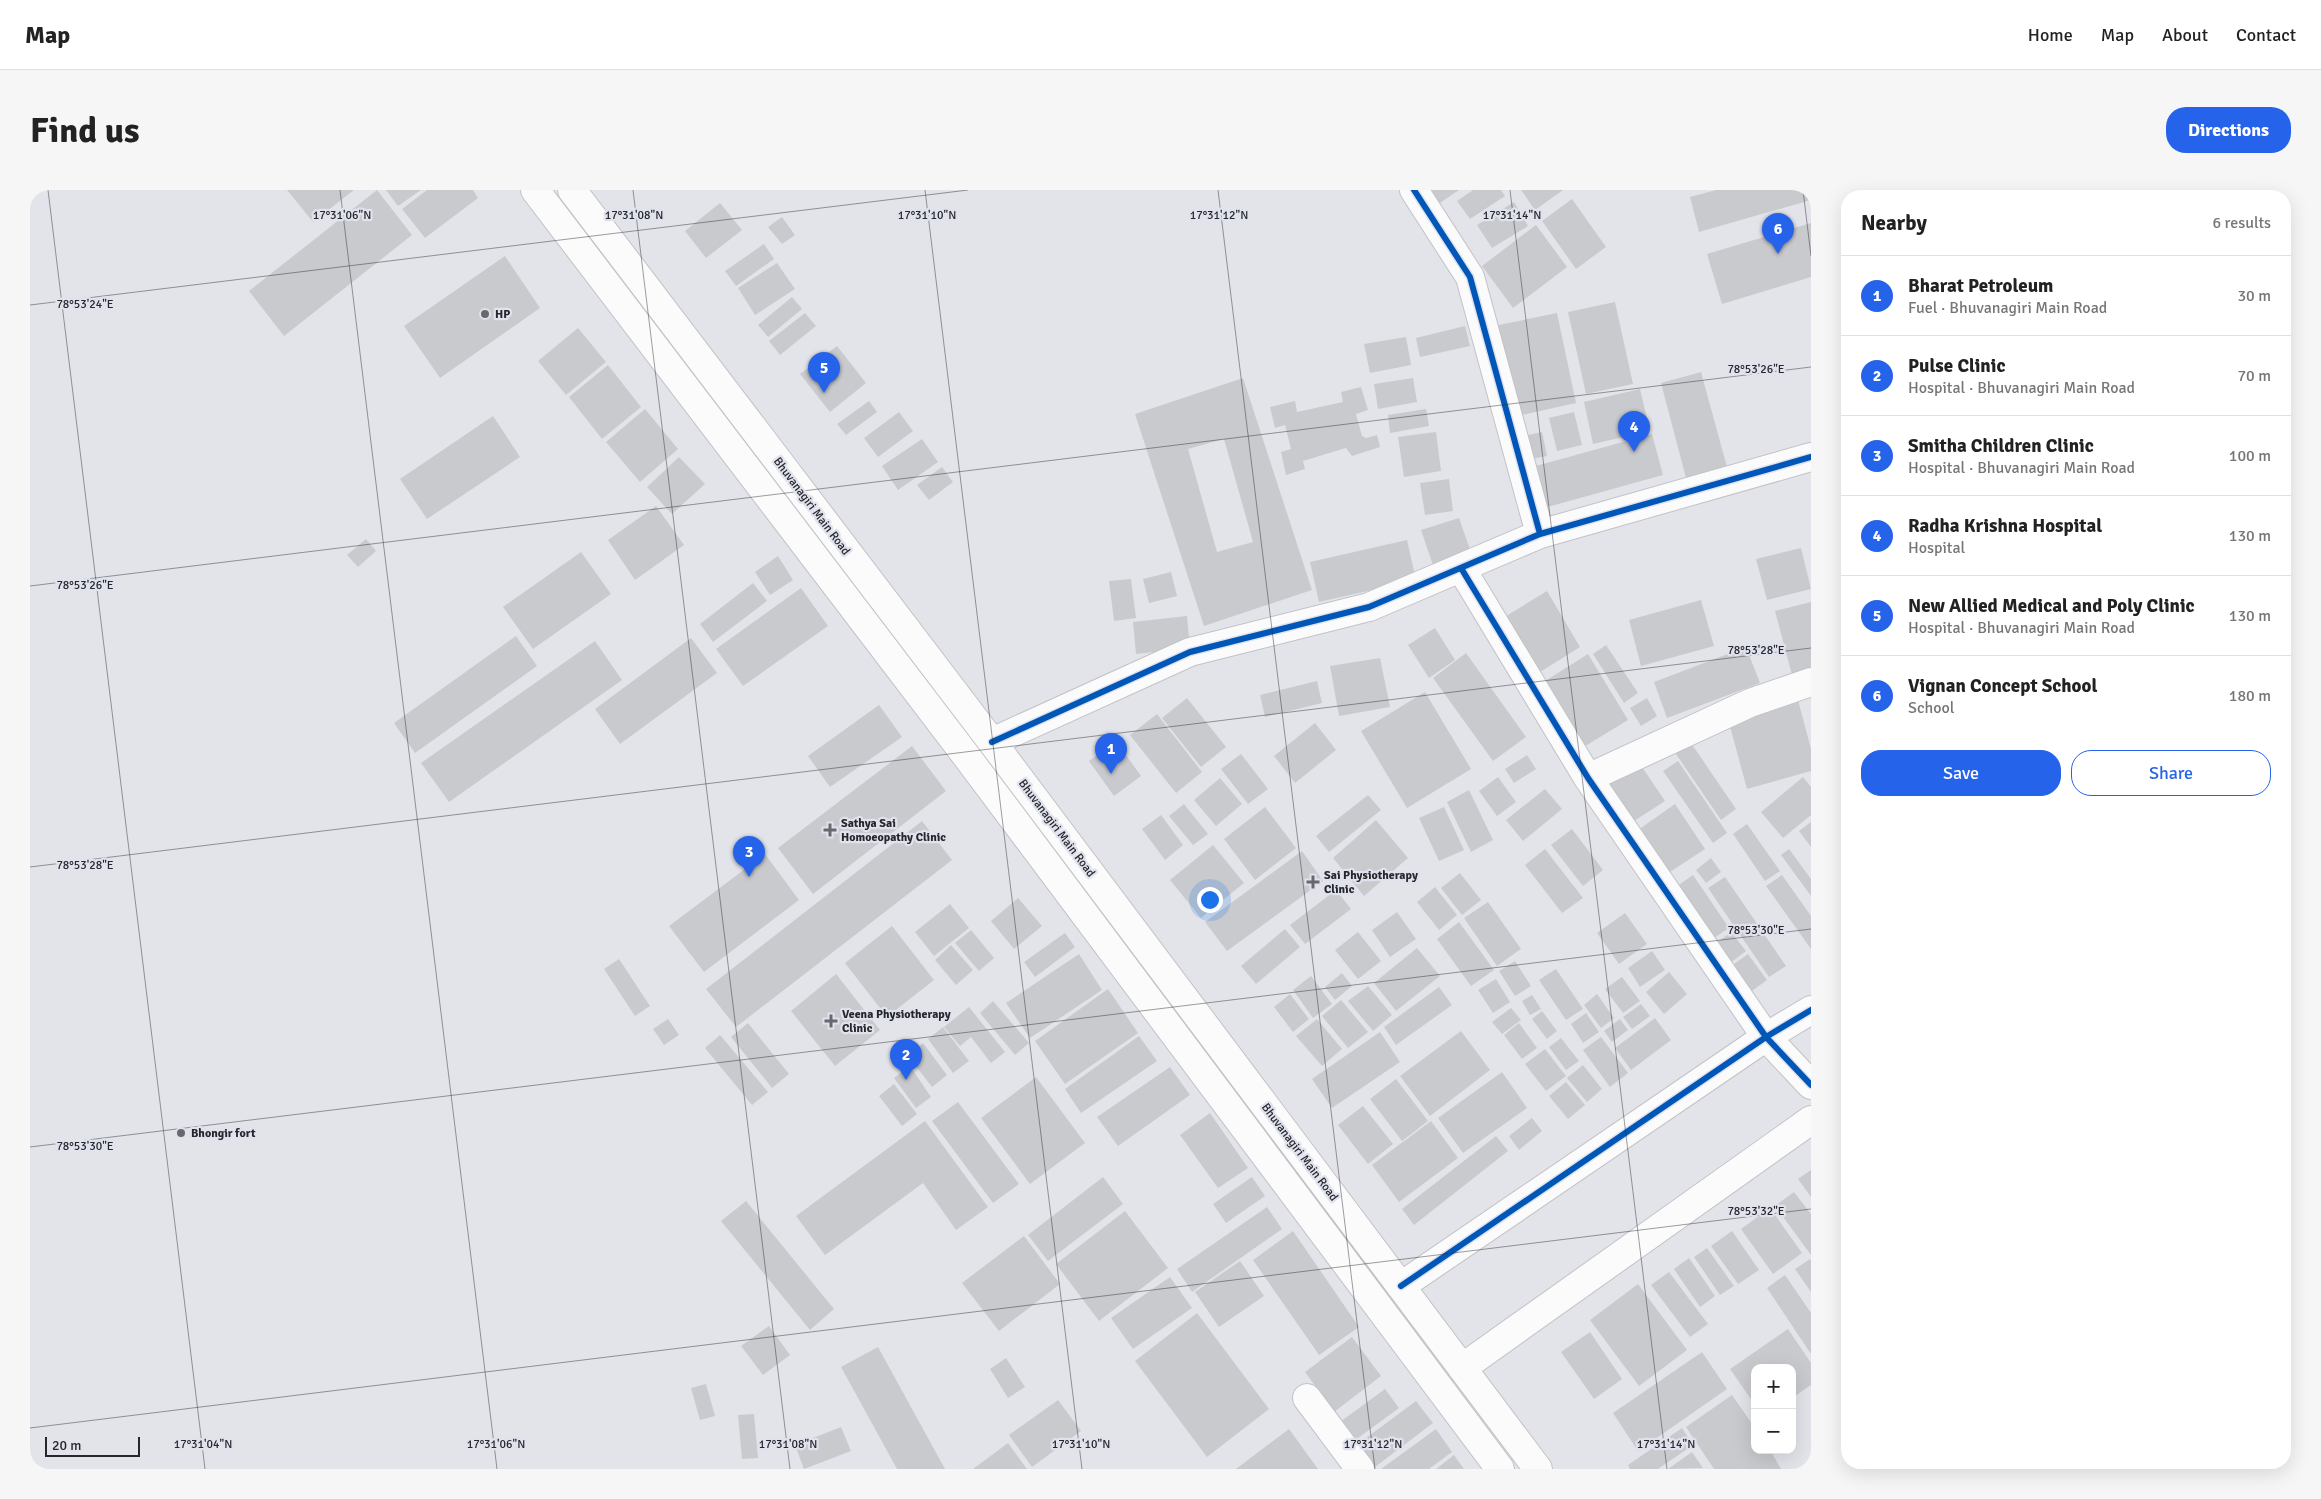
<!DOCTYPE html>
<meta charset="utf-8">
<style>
body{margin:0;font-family:Signika,sans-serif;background:#f6f6f6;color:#222}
.controls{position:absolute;right:15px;bottom:15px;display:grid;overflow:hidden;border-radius:10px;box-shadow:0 5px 20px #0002}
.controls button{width:45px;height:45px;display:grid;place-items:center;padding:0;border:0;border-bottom:1px solid #e0e0e0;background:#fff;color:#222;font:25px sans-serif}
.scale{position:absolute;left:15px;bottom:12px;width:95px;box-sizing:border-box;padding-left:5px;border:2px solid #26272b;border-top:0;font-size:14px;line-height:18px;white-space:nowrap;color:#26272b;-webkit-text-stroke:4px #e0e2ed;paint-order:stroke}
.you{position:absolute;left:1179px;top:709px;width:18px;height:18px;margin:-12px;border:4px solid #fff;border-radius:50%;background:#1a73e8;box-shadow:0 0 0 8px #1a73e833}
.badge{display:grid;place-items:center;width:32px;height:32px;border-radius:50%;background:#2563eb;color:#fff;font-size:16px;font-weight:700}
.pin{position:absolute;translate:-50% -41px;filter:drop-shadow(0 1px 2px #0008)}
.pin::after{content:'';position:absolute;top:26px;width:18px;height:15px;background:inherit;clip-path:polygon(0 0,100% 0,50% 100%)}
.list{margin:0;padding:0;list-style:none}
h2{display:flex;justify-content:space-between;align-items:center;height:65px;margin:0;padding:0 20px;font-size:21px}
h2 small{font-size:16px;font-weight:400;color:#767676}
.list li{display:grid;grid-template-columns:32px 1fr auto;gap:15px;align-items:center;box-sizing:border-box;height:80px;padding:0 20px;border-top:1px solid #e0e0e0}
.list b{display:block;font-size:19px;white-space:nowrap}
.list p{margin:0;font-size:16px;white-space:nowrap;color:#767676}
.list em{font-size:16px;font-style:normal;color:#767676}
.actions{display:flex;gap:10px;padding:15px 20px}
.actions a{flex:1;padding:11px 0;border:1px solid #2563eb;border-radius:20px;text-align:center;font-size:18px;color:#2563eb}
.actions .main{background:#2563eb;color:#fff}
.map{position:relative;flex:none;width:1781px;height:1279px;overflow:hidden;border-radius:20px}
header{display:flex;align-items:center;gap:30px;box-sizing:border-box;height:70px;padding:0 25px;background:#fff;border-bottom:1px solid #e0e0e0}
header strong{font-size:24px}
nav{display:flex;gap:28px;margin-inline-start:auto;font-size:18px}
.intro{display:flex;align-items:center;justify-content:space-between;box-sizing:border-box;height:120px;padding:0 30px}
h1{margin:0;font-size:35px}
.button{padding:12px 22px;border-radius:20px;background:#2563eb;color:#fff;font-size:18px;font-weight:700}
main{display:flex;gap:30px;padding:0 30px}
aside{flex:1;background:#fff;border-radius:20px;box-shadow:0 5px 20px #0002}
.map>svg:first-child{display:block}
.building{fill:#c9cace;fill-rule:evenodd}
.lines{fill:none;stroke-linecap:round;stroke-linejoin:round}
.street-casing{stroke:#c2c2c7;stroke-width:30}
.primary-casing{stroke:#c2c2c7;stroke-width:30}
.street{stroke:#fbfbfc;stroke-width:28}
.primary{stroke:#fbfbfc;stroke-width:28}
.cycleway-casing{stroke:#e0e2ed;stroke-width:9}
.cycleway{stroke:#0057b8;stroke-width:6}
.ticks{fill:none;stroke:#26272b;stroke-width:1;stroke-opacity:0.45}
.poi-dot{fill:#68696e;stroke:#e0e2ed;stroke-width:2}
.labels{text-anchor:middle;stroke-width:4.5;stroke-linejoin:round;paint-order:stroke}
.poi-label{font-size:12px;font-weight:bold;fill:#26272b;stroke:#e0e2ed;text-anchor:start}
.street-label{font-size:12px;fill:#26272b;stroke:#e0e2ed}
.ticks-label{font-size:12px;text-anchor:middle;fill:#26272b;stroke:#e0e2ed;stroke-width:4.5;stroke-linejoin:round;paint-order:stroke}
</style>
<header>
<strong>Map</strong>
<nav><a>Home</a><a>Map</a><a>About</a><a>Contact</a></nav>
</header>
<div class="intro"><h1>Find us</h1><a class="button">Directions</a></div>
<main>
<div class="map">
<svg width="1781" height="1279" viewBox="0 0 1781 1279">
<rect width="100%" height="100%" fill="#e3e4ea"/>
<path class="building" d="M257 0H324L283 32Z
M347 0 382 45 254 146 219 101Z
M356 0H391L368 16Z
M397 0H443L448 8 395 48 372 19Z
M1396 0H1429L1407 15Z
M1443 0H1471L1475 6 1440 29 1427 11Z
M1491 0H1533L1505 20Z
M1686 0H1781V10L1669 42 1660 7Z
M1542 9 1576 57 1546 79 1512 31Z
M1484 12 1498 36 1462 58 1447 35Z
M690 13 712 40 676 68 655 41Z
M752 27 765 45 752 54 738 37Z
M1781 33V87L1692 114 1677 64Z
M1506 35 1537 77 1483 118 1452 76Z
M734 54 744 69 706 96 695 81Z
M475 66 510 118 410 188 374 136Z
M747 73 765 99 725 125 708 98Z
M762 107 772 119 738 147 728 135Z
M1585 112 1603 194 1556 204 1538 122Z
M775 123 786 136 750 165 739 151Z
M1527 123 1546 213 1483 227 1464 136Z
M1435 136 1440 156 1390 167 1386 148Z
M548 138 576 172 536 205 508 171Z
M1376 147 1381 175 1340 183 1334 154Z
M807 156 836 193 800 222 770 184Z
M578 175 611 217 572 249 539 207Z
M1671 182 1697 277 1656 288 1631 193Z
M1213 188 1282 400 1174 436 1105 224ZM1194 249 1223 352 1187 362 1158 259Z
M1383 188 1387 212 1348 219 1344 194Z
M1331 197 1338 220 1326 224 1332 246 1336 248 1347 245 1350 257 1322 266 1316 258 1273 271 1275 279 1256 285 1251 262 1261 259 1255 235 1245 238 1240 217 1265 211 1267 222 1313 212 1311 202Z
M1610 199 1620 241 1563 254 1554 212Z
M839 211 847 222 816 245 807 234Z
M615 219 648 259 610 292 576 252Z
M1396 219 1399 236 1360 243 1358 225Z
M869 222 883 241 848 267 834 248Z
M1544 222 1552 255 1527 261 1519 228Z
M463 226 490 267 397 329 370 289Z
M1406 242 1411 281 1374 287 1368 247Z
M1512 242 1517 266 1495 270 1490 247Z
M1622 244 1633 285 1514 318 1502 277Z
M892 249 908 272 868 300 852 276Z
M649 267 675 294 642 324 617 297Z
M912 277 923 292 899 310 887 295Z
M1419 289 1423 321 1395 325 1390 293Z
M626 316 654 355 605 390 578 350Z
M1429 328 1443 368 1405 381 1391 340Z
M336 349 346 361 328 377 317 365Z
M1377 350 1386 390 1289 412 1280 372Z
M1771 358 1781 399 1737 410 1726 369Z
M551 362 581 404 503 459 473 417Z
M748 366 763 390 740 405 725 382Z
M1141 382 1147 406 1119 413 1113 389Z
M1101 389 1106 428 1084 431 1079 391Z
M723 393 737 411 683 452 670 434Z
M771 398 798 436 713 496 686 459Z
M1517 401 1550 457 1507 484 1473 428Z
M1671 410 1684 456 1611 476 1599 430Z
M1781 412V480L1762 485 1745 421Z
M1157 426 1160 458 1106 464 1103 432Z
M1405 438 1425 470 1399 488 1378 455Z
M486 446 507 476 385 563 364 533Z
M661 448 687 483 590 554 565 519Z
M565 451 592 490 419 612 391 573Z
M1576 455 1608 503 1594 513 1563 464Z
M1716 457 1730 493 1637 528 1624 492Z
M1436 463 1496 547 1463 571 1403 488Z
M1558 464 1598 530 1552 558 1512 493Z
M1350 468 1360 517 1309 526 1300 476Z
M1287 491 1292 513 1235 527 1230 505Z
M1395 502 1441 579 1377 618 1331 541Z
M1157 508 1196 557 1171 577 1132 528Z
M1617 508 1627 526 1611 536 1600 518Z
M1768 510 1781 559V581L1717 599 1698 529Z
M849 515 872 547 800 597 778 566Z
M1127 524 1172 582 1146 603 1100 545Z
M1285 533 1306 560 1265 593 1244 566Z
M1086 551 1111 586 1084 606 1059 571Z
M1661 553 1706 619 1691 630 1646 564Z
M882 556 916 601 783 704 748 658Z
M1211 564 1238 599 1218 614 1191 579Z
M1497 565 1506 579 1484 593 1475 579Z
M1648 571 1697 643 1683 653 1633 581Z
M1610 574 1635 611 1598 635 1573 598Z
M1468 587 1486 612 1467 626 1449 601Z
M1773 587 1781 597V625L1753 648 1731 622Z
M1190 588 1212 614 1186 636 1164 610Z
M1515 599 1532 619 1493 651 1476 630Z
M1439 600 1463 650 1441 662 1417 612Z
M1338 605 1351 620 1299 662 1286 646Z
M1154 614 1178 644 1163 655 1139 626Z
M1645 614 1675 659 1637 684 1608 640Z
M1235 617 1266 658 1225 690 1194 649Z
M1414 617 1434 660 1409 671 1389 628Z
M1131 625 1153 655 1135 670 1112 639Z
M1346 630 1378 668 1334 706 1303 668Z
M892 631 922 670 706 837 676 799Z
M1781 632V657L1769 641Z
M1717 634 1750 681 1735 691 1703 644Z
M1542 639 1573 680 1553 696 1521 655Z
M1183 655 1214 693 1171 728 1140 690Z
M1515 659 1553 708 1532 723 1495 675Z
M1759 659 1781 689V706L1751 665Z
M1272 661 1293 691 1197 761 1175 732Z
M735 664 769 710 674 782 639 736Z
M1681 668 1691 682 1676 693 1666 680Z
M1430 683 1451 710 1432 725 1411 698Z
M1663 685 1699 738 1678 752 1643 699Z
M1752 685 1781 726V759L1736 696Z
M1695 687 1756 776 1739 787 1678 698Z
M1405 697 1427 725 1409 740 1387 712Z
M1306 700 1321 719 1275 754 1260 735Z
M988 708 1012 736 984 759 961 731Z
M1458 712 1491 759 1467 776 1434 728Z
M920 714 939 738 904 766 885 742Z
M1367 722 1386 749 1360 767 1342 740Z
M1595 723 1617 754 1589 774 1567 743Z
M1429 732 1464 780 1441 796 1407 749Z
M862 736 904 790 857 827 815 773Z
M1255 739 1270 757 1226 794 1211 776Z
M941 740 964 768 949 781 925 753Z
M1328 742 1351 771 1328 789 1305 760Z
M1701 742 1716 761 1695 777 1681 757Z
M1035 743 1045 757 1005 787 994 772Z
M921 755 943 780 926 795 905 770Z
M1387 758 1410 786 1366 821 1344 793Z
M1622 761 1635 780 1610 797 1598 778Z
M1049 764 1072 800 1000 848 976 813Z
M1718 764 1737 790 1716 805 1697 779Z
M589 769 620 816 605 826 574 779Z
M1485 771 1501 796 1485 806 1469 781Z
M1526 779 1553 819 1536 830 1509 790Z
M1639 782 1657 804 1634 824 1616 802Z
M1312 783 1322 796 1305 810 1295 797Z
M806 784 850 840 805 876 761 821Z
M1281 786 1302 814 1283 828 1263 800Z
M1592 787 1610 811 1593 823 1575 799Z
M1466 789 1480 812 1463 823 1448 800Z
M1338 796 1362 825 1343 841 1318 811Z
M1409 797 1422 815 1366 855 1354 837Z
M1078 799 1108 843 1035 894 1005 851Z
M1260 804 1279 829 1263 842 1244 817Z
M1567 804 1584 828 1571 838 1554 815Z
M1502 805 1511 819 1500 825 1492 811Z
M1311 810 1338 842 1318 858 1292 826Z
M963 811 999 853 985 865 950 823Z
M1611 814 1620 826 1602 839 1593 827Z
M939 817 975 862 961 873 941 847 930 856 914 837Z
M1481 818 1491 830 1472 844 1462 832Z
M1512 821 1527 841 1517 849 1502 829Z
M1556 823 1569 842 1553 853 1541 834Z
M1625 828 1641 850 1601 880 1585 858Z
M638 829 649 845 634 855 623 839Z
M1287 829 1312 859 1292 876 1266 846Z
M1590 829 1598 840 1582 852 1574 841Z
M718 833 759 884 742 898 701 847Z
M1489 833 1507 858 1492 869 1474 845Z
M913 837 939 871 923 883 898 849Z
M1431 841 1460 880 1400 926 1370 886Z
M1350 842 1370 872 1302 918 1282 889Z
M690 845 738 902 722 915 675 858Z
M1109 846 1127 871 1051 923 1035 899Z
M1571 847 1598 883 1580 897 1553 860Z
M1531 848 1549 871 1536 880 1519 857Z
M893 853 917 885 902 897 878 866Z
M1515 859 1536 886 1516 901 1495 874Z
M1553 875 1572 899 1557 912 1537 888Z
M880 876 901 907 886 918 864 888Z
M1140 877 1160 905 1088 956 1067 927Z
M1472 882 1497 918 1433 963 1408 928Z
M1006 887 1055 953 1000 994 951 928Z
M1366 889 1398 931 1372 951 1340 909Z
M1536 892 1555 915 1538 929 1519 906Z
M864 894 887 924 872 936 849 906Z
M928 912 989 994 963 1013 902 931Z
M1333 916 1363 954 1338 974 1308 935Z
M1180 923 1218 978 1188 998 1150 945Z
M1502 928 1512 941 1489 960 1479 946Z
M895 931 958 1017 926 1040 893 993 795 1065 766 1026Z
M1401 931 1428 968 1369 1012 1342 975Z
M1466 946 1478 961 1384 1035 1372 1019Z
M1781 980V1007L1768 989Z
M1073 987 1093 1014 1018 1071 998 1045Z
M1222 987 1235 1006 1196 1033 1183 1014Z
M1764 1002 1781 1024V1065L1745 1016Z
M716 1011 804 1119 780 1140 691 1031Z
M1237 1017 1252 1039 1162 1102 1147 1079Z
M1740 1018 1772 1063 1743 1084 1711 1039Z
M1095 1021 1138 1078 1069 1131 1026 1074Z
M1263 1041 1329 1137 1289 1165 1223 1070Z
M1702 1041 1729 1080 1708 1094 1681 1056Z
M994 1046 1030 1094 969 1141 932 1093Z
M1677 1058 1704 1096 1690 1105 1664 1067Z
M1659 1068 1685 1106 1670 1117 1644 1079Z
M1780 1069 1781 1071V1102L1765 1079Z
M1210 1071 1234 1106 1189 1137 1165 1102Z
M1639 1082 1678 1134 1660 1147 1621 1095Z
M1755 1085 1781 1123V1164L1737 1098Z
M1140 1087 1162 1118 1103 1159 1081 1128Z
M1608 1094 1657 1160 1609 1196 1560 1130Z
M1167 1123 1239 1219 1177 1267 1105 1171Z
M739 1136 760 1165 733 1185 711 1156Z
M1758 1139 1781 1173V1195L1762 1208V1178H1725V1215L1700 1179Z
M1560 1142 1592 1189 1564 1209 1531 1162Z
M1322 1147 1351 1186 1304 1222 1275 1182Z
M848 1157 915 1279H867L811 1177Z
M1672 1162 1697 1199 1608 1261 1583 1223Z
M976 1168 995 1197 978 1208 960 1179Z
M676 1194 685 1226 670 1230 661 1198Z
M1355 1199 1369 1218 1324 1251 1310 1232Z
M1702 1205 1725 1238V1260H1740L1751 1279H1684L1656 1237Z
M1028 1210 1051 1241 1002 1277 979 1245Z
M1386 1211 1403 1233 1345 1277 1328 1254Z
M724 1224 728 1268 712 1269 708 1225Z
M811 1237 821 1261 774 1279 765 1255Z
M1652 1238 1663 1255 1628 1279H1600L1598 1275Z
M1259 1239 1288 1279H1206Z
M1406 1239 1422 1262 1399 1279H1351Z
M978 1253 997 1279H943Z
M1662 1262 1673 1278 1638 1279Z
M1424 1265 1434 1279H1406Z"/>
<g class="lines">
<defs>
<path id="street" d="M1384 0 1440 87 1510 344
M1431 378 1558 588 1736 847 1781 895
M962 552 1160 462 1339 417 1510 344 1781 267
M1558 588 1720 513 1781 492
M1371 1096 1736 847 1781 820
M1432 1178 1781 930
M1277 1208 1330 1279"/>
<path id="primary" d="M505 0 937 567 1470 1279
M542 0 962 552 1508 1279"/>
</defs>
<use href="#street" class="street-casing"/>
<use href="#primary" class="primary-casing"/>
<use href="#street" class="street"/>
<use href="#primary" class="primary"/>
<defs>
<path id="cycleway" d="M1384 0 1440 87 1510 344
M1431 378 1558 588 1736 847 1781 895
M962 552 1160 462 1339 417 1510 344 1781 267
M1371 1096 1736 847 1781 820"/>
</defs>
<use href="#cycleway" class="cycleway-casing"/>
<use href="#cycleway" class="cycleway"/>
</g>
<path class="ticks" d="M18 0 175 1279M310 0 467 1279M603 0 760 1279M895 0 1052 1279M1188 0 1345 1279M1480 0 1637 1279M1773 0 1781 66M0 115 938 0M0 396 1781 177M0 677 1781 458M0 957 1781 739M0 1238 1781 1019"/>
<g class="poi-dot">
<circle cx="455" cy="124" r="5"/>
<path d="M797.5 632.5h5v5h5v5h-5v5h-5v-5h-5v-5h5z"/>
<path d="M1280.5 684.5h5v5h5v5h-5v5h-5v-5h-5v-5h5z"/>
<path d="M798.5 823.5h5v5h5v5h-5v5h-5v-5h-5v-5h5z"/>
<circle cx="151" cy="943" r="5"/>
</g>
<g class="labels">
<g class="poi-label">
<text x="465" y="128">HP</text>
<text x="811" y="637">Sathya Sai<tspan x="811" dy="14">Homoeopathy Clinic</tspan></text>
<text x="1294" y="689">Sai Physiotherapy<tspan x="1294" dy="14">Clinic</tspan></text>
<text x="812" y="828">Veena Physiotherapy<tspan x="812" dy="14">Clinic</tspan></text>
<text x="161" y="947">Bhongir fort</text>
</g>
<g class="street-label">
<text transform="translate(782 316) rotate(53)" y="4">Bhuvanagiri Main Road</text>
<text transform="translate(1027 638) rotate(53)" y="4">Bhuvanagiri Main Road</text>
<text transform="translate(1270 962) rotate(53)" y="4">Bhuvanagiri Main Road</text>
</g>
</g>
<g class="ticks-label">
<text x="312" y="29">17°31'06"N</text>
<text x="604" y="29">17°31'08"N</text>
<text x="897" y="29">17°31'10"N</text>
<text x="1189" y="29">17°31'12"N</text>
<text x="1482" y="29">17°31'14"N</text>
<text x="55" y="118">78°53'24"E</text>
<text x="1726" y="183">78°53'26"E</text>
<text x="55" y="399">78°53'26"E</text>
<text x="1726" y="464">78°53'28"E</text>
<text x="55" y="679">78°53'28"E</text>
<text x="1726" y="744">78°53'30"E</text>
<text x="55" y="960">78°53'30"E</text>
<text x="1726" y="1025">78°53'32"E</text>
<text x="173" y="1258">17°31'04"N</text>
<text x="466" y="1258">17°31'06"N</text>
<text x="758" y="1258">17°31'08"N</text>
<text x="1051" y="1258">17°31'10"N</text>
<text x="1343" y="1258">17°31'12"N</text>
<text x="1636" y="1258">17°31'14"N</text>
</g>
</svg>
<div class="controls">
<button>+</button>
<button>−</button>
</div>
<div class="scale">20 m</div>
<div class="you"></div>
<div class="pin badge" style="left:1081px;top:584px">1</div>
<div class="pin badge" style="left:876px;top:890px">2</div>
<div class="pin badge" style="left:719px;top:687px">3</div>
<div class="pin badge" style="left:1604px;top:262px">4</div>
<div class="pin badge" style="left:794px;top:203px">5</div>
<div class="pin badge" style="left:1748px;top:64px">6</div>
</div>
<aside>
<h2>Nearby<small>6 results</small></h2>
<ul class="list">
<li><span class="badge">1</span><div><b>Bharat Petroleum</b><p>Fuel · Bhuvanagiri Main Road</p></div><em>30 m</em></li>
<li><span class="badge">2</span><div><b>Pulse Clinic</b><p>Hospital · Bhuvanagiri Main Road</p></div><em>70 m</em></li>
<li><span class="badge">3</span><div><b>Smitha Children Clinic</b><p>Hospital · Bhuvanagiri Main Road</p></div><em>100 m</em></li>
<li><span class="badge">4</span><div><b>Radha Krishna Hospital</b><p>Hospital</p></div><em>130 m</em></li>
<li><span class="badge">5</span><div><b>New Allied Medical and Poly Clinic</b><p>Hospital · Bhuvanagiri Main Road</p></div><em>130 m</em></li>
<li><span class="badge">6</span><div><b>Vignan Concept School</b><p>School</p></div><em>180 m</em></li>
</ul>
<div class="actions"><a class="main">Save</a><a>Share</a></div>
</aside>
</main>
